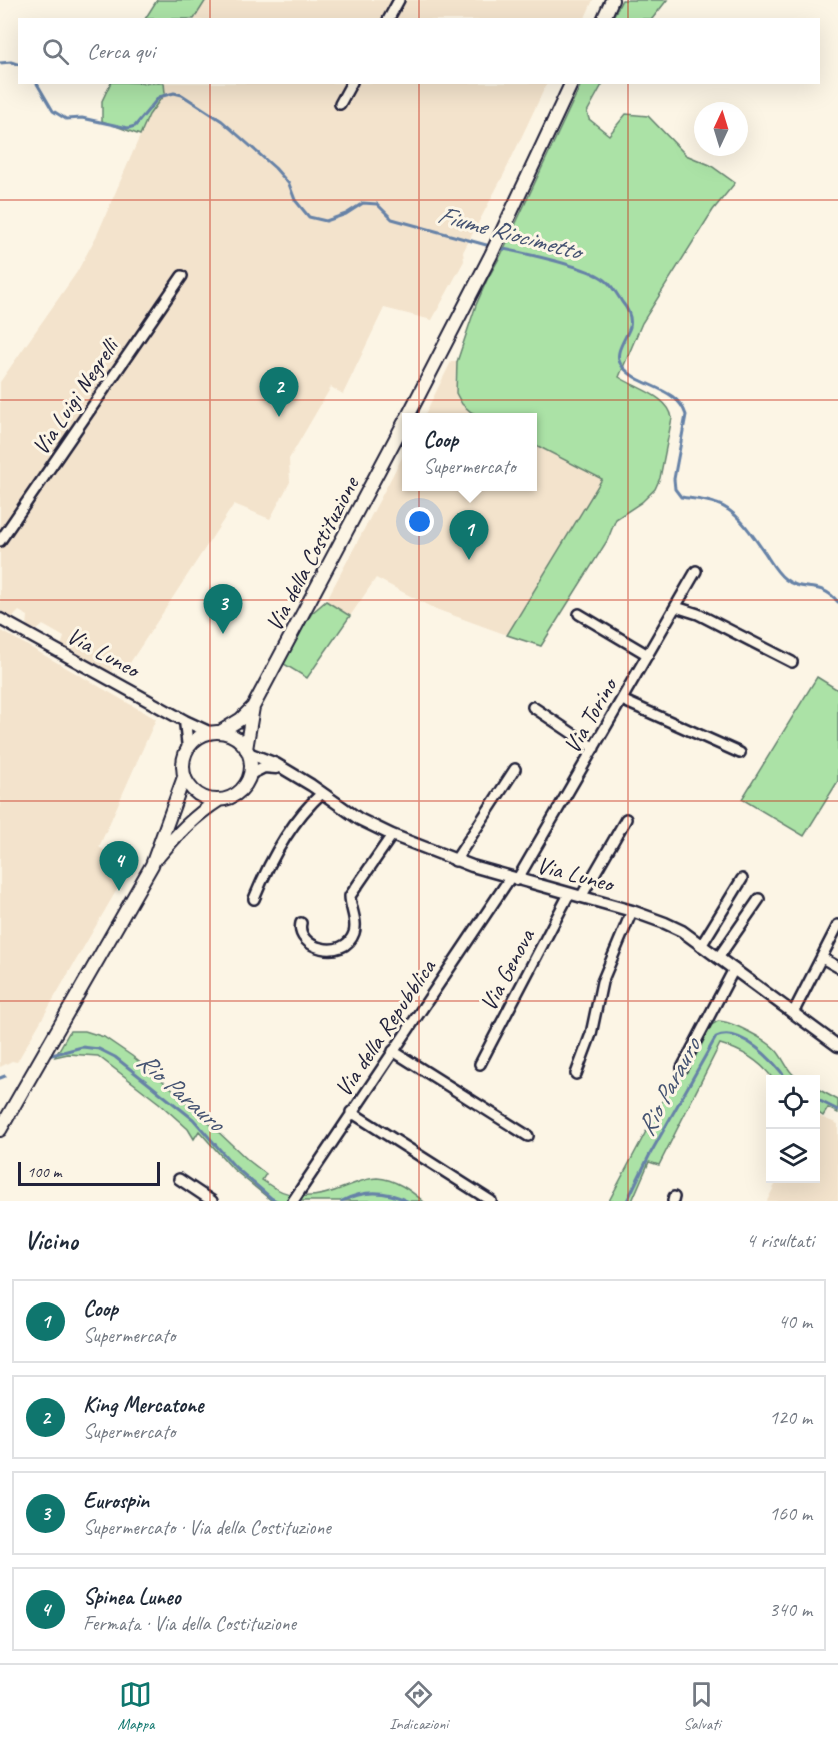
<!DOCTYPE html>
<html lang="it">
<meta charset="utf-8">
<style>
body{margin:0;font-family:Caveat,sans-serif;background:#f2f2f3;color:#1f2937}
.controls{position:absolute;right:18px;bottom:18px;display:grid;overflow:hidden;border-radius:0px;box-shadow:0 6px 24px #0002}
.controls button{width:54px;height:54px;display:grid;place-items:center;padding:0;border:0;border-bottom:2px solid #e0e1e3;background:#fff;color:#1f2937;font:30px sans-serif}
.compass{position:absolute;left:694px;top:102px;width:54px;height:54px;border-radius:50%;background:#fff;box-shadow:0 6px 24px #0002;rotate:4deg}
.scale{position:absolute;left:18px;bottom:15px;width:142px;box-sizing:border-box;padding-left:6px;border:3px solid #22223b;border-top:0;font-size:16px;line-height:21px;white-space:nowrap;color:#22223b;-webkit-text-stroke:4px #fcf5e5;paint-order:stroke}
.you{position:absolute;left:420px;top:522px;width:21px;height:21px;margin:-15px;border:4px solid #fff;border-radius:50%;background:#1a73e8;box-shadow:0 0 0 9px #1a73e833}
.badge{display:grid;place-items:center;width:39px;height:39px;border-radius:50%;background:#0f766e;color:#fff;font-size:20px;font-weight:700}
.pin{position:absolute;translate:-50% -50px;filter:drop-shadow(0 2px 3px #0008)}
.pin::after{content:'';position:absolute;top:32px;width:21px;height:18px;background:inherit;clip-path:polygon(0 0,100% 0,50% 100%)}
.popup{position:absolute;left:402px;top:413px;width:135px;height:78px;box-sizing:border-box;display:grid;place-content:center;border-radius:0px;background:#fff;filter:drop-shadow(0 2px 4px #0005);font-size:20px;white-space:nowrap;color:#747a83}
.popup b{font-size:22px;color:#1f2937}
.popup::after{content:'';position:absolute;left:50%;top:100%;margin-left:-12px;border:12px solid transparent;border-top-color:#fff}
.list{margin:0;padding:0;list-style:none}
h2{display:flex;justify-content:space-between;align-items:center;height:78px;margin:0;padding:0 24px;font-size:26px}
h2 small{font-size:20px;font-weight:400;color:#747a83}
.list li{display:grid;grid-template-columns:39px 1fr auto;gap:18px;align-items:center;box-sizing:border-box;height:84px;margin:0 12px 12px;padding:0 12px;border:2px solid #e0e1e3;border-radius:0px}
.list b{display:block;font-size:22px;white-space:nowrap}
.list p{margin:0;font-size:20px;white-space:nowrap;color:#747a83}
.list em{font-size:20px;font-style:normal;color:#747a83}
.icon{flex:none;width:33px;height:33px;fill:none;stroke:currentColor;stroke-width:2;stroke-linecap:round;stroke-linejoin:round}
.map{position:relative;flex:none;width:838px;height:1201px;overflow:hidden}
.search{position:absolute;background:#fff;box-shadow:0 6px 24px #0002;left:18px;right:18px;top:18px;height:66px;display:flex;align-items:center;gap:15px;box-sizing:border-box;padding:0 21px;border-radius:0px;color:#747a83;font-size:22px}
.sheet{height:462px;background:#fff}
nav{display:flex;justify-content:space-around;align-items:center;box-sizing:border-box;height:84px;border-top:2px solid #e0e1e3;background:#fff;font-size:16px;color:#747a83}
nav a{display:grid;justify-items:center;gap:3px}
nav .on{color:#0f766e}
.map>svg:first-child{display:block}
.built{fill:#f3e3cc}
.green{fill:#abe2a6;stroke:#668270;stroke-width:1.5}
.lines{fill:none;stroke-linecap:round;stroke-linejoin:round}
.stream{stroke:#6682a7;stroke-width:3}
.minor-casing{stroke:#22223b;stroke-width:14}
.tertiary-casing{stroke:#22223b;stroke-width:15}
.secondary-casing{stroke:#22223b;stroke-width:16}
.minor{stroke:#fcf5e5;stroke-width:9}
.tertiary{stroke:#fcf5e5;stroke-width:10}
.secondary{stroke:#fcf5e5;stroke-width:12}
.grid{fill:none;stroke:#c8321e;stroke-width:1.5;stroke-opacity:0.55}
.labels{text-anchor:middle;stroke-width:6;stroke-linejoin:round;paint-order:stroke}
.street-label{font-size:24px;fill:#22223b;stroke:#fcf5e5}
.water-label{font-size:26px;font-style:italic;fill:#445271;stroke:#fcf5e5}
</style>
<div class="map">
<svg width="838" height="1201" viewBox="0 0 838 1201">
<rect width="100%" height="100%" fill="#fcf5e5"/>
<filter id="ink" filterUnits="userSpaceOnUse"><feTurbulence type="fractalNoise" baseFrequency=".0167" numOctaves="2"/><feDisplacementMap in="SourceGraphic" scale="12" xChannelSelector="R" yChannelSelector="G"/><feConvolveMatrix kernelMatrix="1 2 1 2 8 2 1 2 1" color-interpolation-filters="sRGB"/></filter>
<g filter="url(#ink)">
<path class="built" d="M206 0H593L584 20H194Z
M164 83H547L504 174 463 252 464 261 432 320 384 308 343 394 331 387 289 459 290 482 270 519 234 504 124 672 114 666 110 673 61 646 64 637 43 625 36 631 27 627 28 616 19 611 12 618 0 611V382L77 272 97 235 149 115 165 93Z
M451 362H457L455 380 471 412 482 417 423 418Z
M532 443 602 479 507 635 433 608 376 578 350 616 326 601 406 450V486H532Z
M0 630 156 719 99 847 130 867 17 1062 12 1061 0 1067Z
M816 1115 838 1124V1201H767L778 1179 816 1178Z"/>
<path class="green" d="M157 0H206L194 19H145Z
M622 0H667L652 19H612Z
M111 82 164 83 165 93 149 115 140 135 102 121V101Z
M582 82 603 83 587 112 589 119 609 135 626 114 648 116 686 155 710 165 735 183 713 210 642 323 619 377C635 388 669 396 672 418L660 478 655 489 642 502 616 519 607 541 541 646 507 635 602 479 532 443V418L482 417 471 412 462 404 456 393 457 362 476 305 487 280 501 255Z
M326 601 350 616 307 678 284 664 296 638 312 613Z
M817 677 838 690V781L804 836 742 799Z
M718 1021C732 1021 767 1040 776 1050 785 1060 787 1072 799 1079H773C761 1062 741 1050 720 1044L659 1165 649 1162 632 1201H609L675 1077 679 1078 708 1027Z
M70 1031H85L104 1037 132 1056 175 1091 248 1160 266 1174 262 1180C290 1201 314 1200 345 1187 356 1183 366 1178 377 1178 395 1179 410 1190 423 1201H272L233 1169 199 1131 194 1139 188 1129 159 1103 98 1056 68 1054 55 1057Z
M816 1088 838 1100V1113L828 1108 823 1116 816 1111Z"/>
<g class="lines">
<path class="stream" d="M0 63 11 62 20 65
M36 82 53 111 66 119 82 118 128 128 135 126 159 97 174 93 182 95 222 121 275 168 289 184 295 200 309 217 326 221 346 214 363 203 377 204 392 219 490 246
M499 248C523 253 588 266 605 280 612 285 617 294 622 302 628 309 632 317 630 327 626 339 612 354 622 366 639 388 677 386 686 415L674 479 675 489 681 497C693 499 706 499 717 504 738 511 753 536 765 553 771 562 776 572 785 579 803 594 819 579 838 602
M48 1056 82 1047 99 1049 115 1057 193 1119 235 1167 271 1198 277 1201
M0 1078 5 1076
M816 1099 838 1110
M342 1201C364 1190 385 1190 407 1201
M627 1201 649 1156 716 1037C741 1026 774 1061 787 1080"/>
<defs>
<path id="minor" d="M388 20 399 0
M340 104 352 82
M0 541 182 276
M676 607 698 614 792 662
M579 614 648 655
M622 700 740 753
M533 707 594 748
M455 861 515 769
M517 880 696 571
M581 897 626 819
M254 899C270 860 291 821 322 793
M301 923C295 948 344 962 354 933 358 921 350 908 350 896L392 835
M701 946 742 879
M718 958 759 899
M822 958 838 967
M793 1013 838 925
M393 1051 528 1136
M480 1064 569 894
M682 1068 734 969
M576 1074 591 1034 602 982 632 911
M351 1112 491 1201
M179 1179 212 1201
M293 1201 510 878
M673 1201 674 1197"/>
<path id="tertiary" d="M0 619 185 721 211 733
M185 721 188 748
M248 753 276 764 311 785 359 819 392 835 472 866 632 911 665 923 682 931 838 1046
M250 774 264 767 276 768"/>
<path id="secondary" d="M603 20 612 0
M407 418 491 255 572 82
M183 766a34 34 0 1 1 68 0a34 34 0 1 1-68 0Z
M220 732 241 719 252 708
M246 749 253 707 406 419
M158 857C177 834 194 816 219 800
M0 1130 152 865 184 777"/>
</defs>
<use href="#minor" class="minor-casing"/>
<use href="#tertiary" class="tertiary-casing"/>
<use href="#secondary" class="secondary-casing"/>
<use href="#minor" class="minor"/>
<use href="#tertiary" class="tertiary"/>
<use href="#secondary" class="secondary"/>
</g>
</g>
<path class="grid" d="M210 0V20M419 0V20M628 0V20M210 82V1201M419 82V1201M628 82V1201M0 200H838M0 400H838M0 600H838M0 801H838M0 1001H838"/>
<g class="labels">
<g class="street-label">
<text transform="translate(75 397) rotate(-56)" y="8">Via Luigi Negrelli</text>
<text transform="translate(312 554) rotate(-62)" y="8">Via della Costituzione</text>
<text transform="translate(103 652) rotate(29)" y="8">Via Luneo</text>
<text transform="translate(590 716) rotate(-60)" y="8">Via Torino</text>
<text transform="translate(575 874) rotate(15)" y="8">Via Luneo</text>
<text transform="translate(507 970) rotate(-62)" y="8">Via Genova</text>
<text transform="translate(385 1028) rotate(-56)" y="8">Via della Repubblica</text>
</g>
<g class="water-label">
<text transform="translate(509 232) rotate(15)" y="9">Fiume Riocimetto</text>
<text transform="translate(668 1087) rotate(-62)" y="9">Rio Parauro</text>
<text transform="translate(181 1091) rotate(41)" y="9">Rio Parauro</text>
</g>
</g>
</svg>
<div class="controls">
<button><svg class="icon" aria-label="locate" viewBox="0 0 24 24"><circle cx="12" cy="12" r="6"/><path d="M12 2v4M12 18v4M2 12h4M18 12h4"/></svg></button>
<button><svg class="icon" aria-label="layers" viewBox="0 0 24 24"><path d="M12 4l9 5-9 5-9-5zM3 14l9 5 9-5"/></svg></button>
</div>
<svg class="compass" viewBox="-18 -18 36 36"><path d="M0-13l5 13h-10z" fill="#e53935"/><path d="M0 13l5-13h-10z" fill="#747a83"/></svg>
<div class="scale">100 m</div>
<div class="you"></div>
<div class="pin badge" style="left:469px;top:560px">1</div>
<div class="popup"><b>Coop</b>Supermercato</div>
<div class="pin badge" style="left:279px;top:417px">2</div>
<div class="pin badge" style="left:223px;top:634px">3</div>
<div class="pin badge" style="left:119px;top:891px">4</div>
<div class="search"><svg class="icon" aria-label="search" viewBox="0 0 24 24"><circle cx="10" cy="10" r="6"/><path d="M15 15l6 6"/></svg>Cerca qui</div>
</div>
<section class="sheet">
<h2>Vicino<small>4 risultati</small></h2>
<ul class="list">
<li><span class="badge">1</span><div><b>Coop</b><p>Supermercato</p></div><em>40 m</em></li>
<li><span class="badge">2</span><div><b>King Mercatone</b><p>Supermercato</p></div><em>120 m</em></li>
<li><span class="badge">3</span><div><b>Eurospin</b><p>Supermercato · Via della Costituzione</p></div><em>160 m</em></li>
<li><span class="badge">4</span><div><b>Spinea Luneo</b><p>Fermata · Via della Costituzione</p></div><em>340 m</em></li>
</ul>
</section>
<nav>
<a class="on"><svg class="icon" aria-label="map" viewBox="0 0 24 24"><path d="M3 6l6-2 6 2 6-2v14l-6 2-6-2-6 2zM9 4v14M15 6v14"/></svg>Mappa</a>
<a><svg class="icon" aria-label="directions" viewBox="0 0 24 24"><path d="M12 3l9 9-9 9-9-9zM9 14v-3h6M13 9l2 2-2 2"/></svg>Indicazioni</a>
<a><svg class="icon" aria-label="saved" viewBox="0 0 24 24"><path d="M7 4h10v16l-5-4-5 4z"/></svg>Salvati</a>
</nav>
